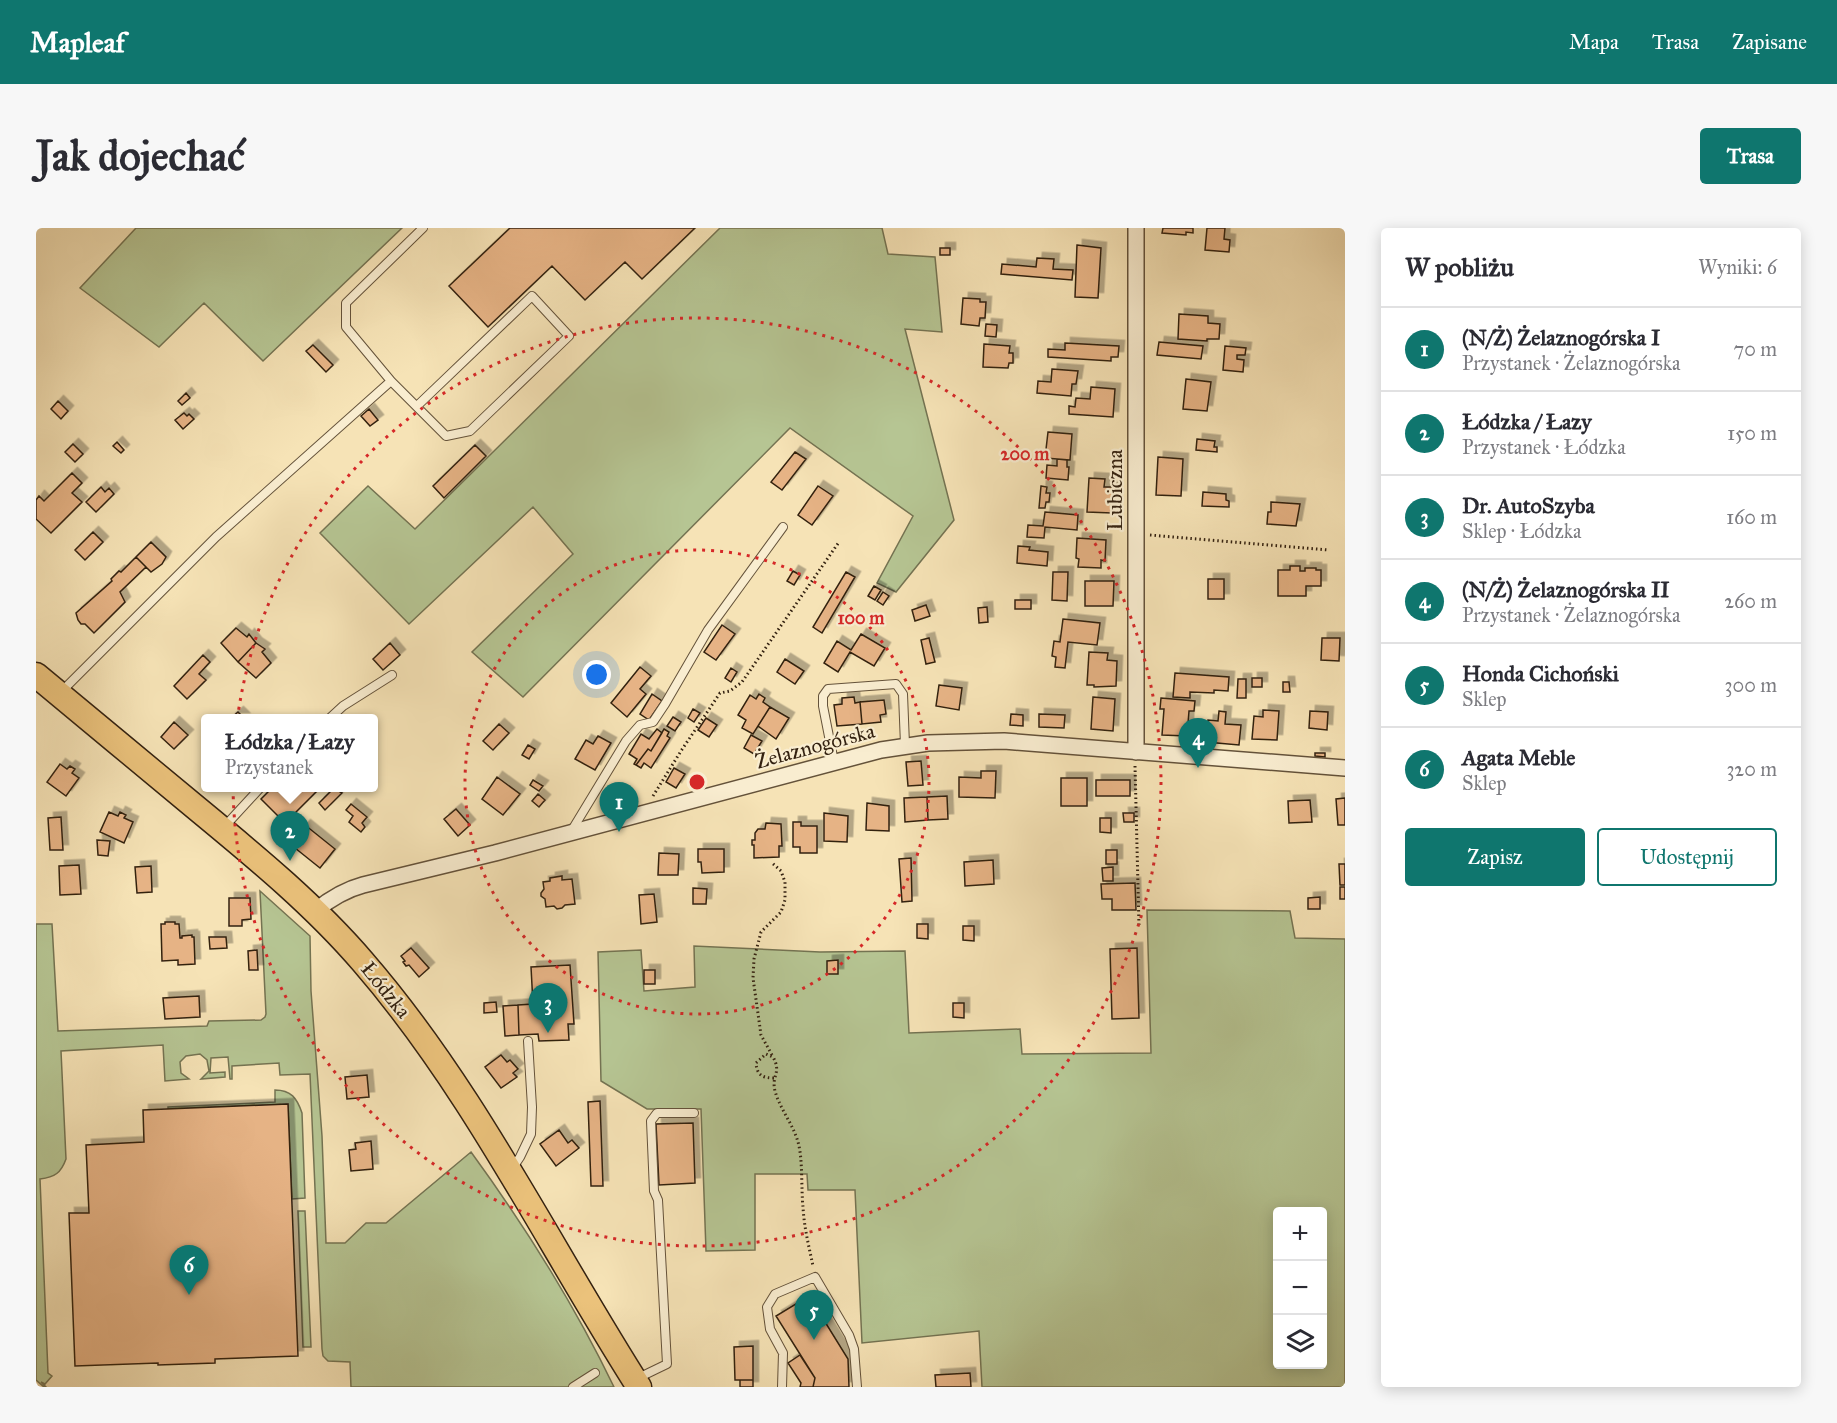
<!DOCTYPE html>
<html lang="pl">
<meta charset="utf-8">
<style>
body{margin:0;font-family:"IM FELL Great Primer",serif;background:#f7f7f7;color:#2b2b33}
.controls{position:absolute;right:18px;bottom:18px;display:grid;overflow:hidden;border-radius:6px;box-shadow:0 3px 15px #0003}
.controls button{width:54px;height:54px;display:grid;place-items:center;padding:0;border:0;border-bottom:2px solid #e1e1e2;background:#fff;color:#2b2b33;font:30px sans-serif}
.you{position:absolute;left:561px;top:447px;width:21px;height:21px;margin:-15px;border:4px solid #fff;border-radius:50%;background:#1a73e8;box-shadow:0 0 0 9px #1a73e833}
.badge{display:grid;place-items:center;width:39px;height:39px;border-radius:50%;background:#0f766e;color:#fff;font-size:20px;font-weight:700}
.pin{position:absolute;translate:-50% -50px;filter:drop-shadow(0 2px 3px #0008)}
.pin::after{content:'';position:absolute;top:32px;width:21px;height:18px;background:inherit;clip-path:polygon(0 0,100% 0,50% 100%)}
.popup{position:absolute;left:165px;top:486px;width:177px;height:78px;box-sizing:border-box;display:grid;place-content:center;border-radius:6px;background:#fff;filter:drop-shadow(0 2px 4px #0005);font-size:20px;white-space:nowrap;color:#7c7c81}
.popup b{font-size:22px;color:#2b2b33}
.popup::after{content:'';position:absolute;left:50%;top:100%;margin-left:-12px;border:12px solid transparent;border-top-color:#fff}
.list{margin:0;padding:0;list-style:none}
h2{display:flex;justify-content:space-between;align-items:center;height:78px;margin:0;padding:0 24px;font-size:26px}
h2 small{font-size:20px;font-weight:400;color:#7c7c81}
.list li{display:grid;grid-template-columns:39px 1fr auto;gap:18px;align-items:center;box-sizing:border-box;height:84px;padding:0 24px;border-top:2px solid #e1e1e2}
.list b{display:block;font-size:22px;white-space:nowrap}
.list p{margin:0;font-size:20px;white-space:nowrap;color:#7c7c81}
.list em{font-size:20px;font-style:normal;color:#7c7c81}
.actions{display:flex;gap:12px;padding:18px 24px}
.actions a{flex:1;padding:14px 0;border:2px solid #0f766e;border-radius:6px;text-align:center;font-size:21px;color:#0f766e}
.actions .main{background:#0f766e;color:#fff}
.icon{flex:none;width:33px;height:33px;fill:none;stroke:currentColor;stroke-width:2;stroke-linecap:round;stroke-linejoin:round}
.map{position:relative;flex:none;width:1309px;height:1159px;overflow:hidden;border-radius:6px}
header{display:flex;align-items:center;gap:36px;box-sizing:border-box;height:84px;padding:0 30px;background:#0f766e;color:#fff}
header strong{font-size:28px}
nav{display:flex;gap:33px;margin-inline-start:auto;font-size:21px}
.intro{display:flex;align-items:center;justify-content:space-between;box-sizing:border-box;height:144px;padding:0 36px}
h1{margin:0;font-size:42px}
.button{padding:15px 27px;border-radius:6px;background:#0f766e;color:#fff;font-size:21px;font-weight:700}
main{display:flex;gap:36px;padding:0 36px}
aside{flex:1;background:#fff;border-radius:6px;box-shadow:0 3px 15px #0003}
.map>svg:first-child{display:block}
.green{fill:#b6c593;stroke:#747352;stroke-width:1.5;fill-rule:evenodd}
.building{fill:#e6b385;stroke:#332110;stroke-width:1.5;filter:url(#shadow)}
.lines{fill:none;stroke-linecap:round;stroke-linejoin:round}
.lane-casing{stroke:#64523a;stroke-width:10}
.street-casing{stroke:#64523a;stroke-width:18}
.primary-casing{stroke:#332110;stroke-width:27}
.path{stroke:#332110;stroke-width:3;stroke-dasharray:1.5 3;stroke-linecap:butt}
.lane{stroke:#f9edd0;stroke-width:8}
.street{stroke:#f9edd0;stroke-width:15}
.primary{stroke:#ebc27b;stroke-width:24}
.ring{fill:none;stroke:#d62828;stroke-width:3;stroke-dasharray:3 6}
.labels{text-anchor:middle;stroke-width:4.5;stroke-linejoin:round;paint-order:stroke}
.street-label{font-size:21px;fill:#332110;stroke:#f9edd0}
.centre{fill:#d62828;stroke:#f9edd0;stroke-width:3}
.ring-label{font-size:18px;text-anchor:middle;font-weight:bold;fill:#d62828;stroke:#f9edd0;stroke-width:4.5;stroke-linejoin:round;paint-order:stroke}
</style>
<header>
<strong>Mapleaf</strong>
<nav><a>Mapa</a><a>Trasa</a><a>Zapisane</a></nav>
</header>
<div class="intro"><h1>Jak dojechać</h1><a class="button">Trasa</a></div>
<main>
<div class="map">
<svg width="1309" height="1159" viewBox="0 0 1309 1159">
<defs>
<filter id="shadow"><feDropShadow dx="5.5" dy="-5.5" stdDeviation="0" flood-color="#0004"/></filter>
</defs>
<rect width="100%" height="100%" fill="#f6e3b6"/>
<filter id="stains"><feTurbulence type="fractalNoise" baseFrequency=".00333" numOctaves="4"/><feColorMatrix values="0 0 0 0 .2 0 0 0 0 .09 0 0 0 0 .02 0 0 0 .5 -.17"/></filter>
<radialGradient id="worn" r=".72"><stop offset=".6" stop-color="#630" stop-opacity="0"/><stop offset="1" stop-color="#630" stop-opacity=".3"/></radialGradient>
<path class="green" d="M100 0H366L227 133 168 75 123 119 44 60Z
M684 0H846L852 26 899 29 906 104 869 101 918 292 860 364 841 355 877 288 754 200 487 469 436 424 537 326 497 279 373 396 284 305 332 258 379 301Z
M224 663 274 708 275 763 286 908 290 1015H309L330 995H350L435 924C489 998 538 1076 578 1159H315L314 1134 292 1133 287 1128 286 1121 274 846 244 847 243 835 196 838V851H194L192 829 175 830 174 845 189 844V849L165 851 173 843 171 832 164 826 150 828 144 834 145 845 153 851 129 853 127 817 25 823 30 931C25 945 19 949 4 951L12 1145 16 1148 9 1156 5 1154 10 1159H8L0 1152V696H16L22 803 171 798 173 793 225 792 229 789 230 786Z
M1111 682 1254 683 1259 710 1309 711V1159H946L943 1103 826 1115 819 962H772L771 946H719V1022L670 1023 665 881H611L565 853 562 724 605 722 608 763 659 759 658 718 784 724 869 723 873 805 984 801 986 826 1115 825ZM1242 984H1286V1136H1242Z
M239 862C255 862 261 870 266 885L269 970 256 971 252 876 132 881V879L239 874Z
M262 983H269L275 1119H267Z"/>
<path class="building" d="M474 0H659L606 51 589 34 549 72 516 38 452 99 413 58Z
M1127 0H1157V5L1150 4V7L1126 5Z
M1171 0H1189L1188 11 1194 12 1193 24 1169 22Z
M1041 17 1065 20 1062 70 1039 69Z
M904 20H914V27H904Z
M1001 30 1018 31 1017 41 1037 42 1036 52 965 46 966 36 1000 39Z
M927 70 944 71V74H950L949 90H944L943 98 925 96Z
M1143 86 1172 88V95L1184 96 1183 111H1171V113L1142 111Z
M950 96 961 97 960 109 949 108Z
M1123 114 1167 118 1165 131 1121 127Z
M1029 115 1083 118 1082 129H1075V133L1012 129V121L1029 122Z
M948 116 974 118 973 125H977V135H973L972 140 947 139Z
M277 117 297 137 290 144 270 123Z
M1189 118 1210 120 1209 127H1201V131L1208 132 1207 144 1187 142Z
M1016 141 1042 143 1040 156H1036L1035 168 1001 165 1002 153 1015 154Z
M1150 151 1175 154 1171 183 1147 181Z
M1055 159 1079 161 1077 189 1033 186V178L1039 179 1040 170 1054 171Z
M150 165 154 170 146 177 142 173Z
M22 173 32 183 25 191 15 181Z
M333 181 342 192 334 198 325 188Z
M148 185 151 188 153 186 158 191 147 201 139 192Z
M1012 204 1036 206 1034 232 1009 230Z
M1161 211 1179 213 1178 219H1181V224L1160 222Z
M81 214 88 222 85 225 77 218Z
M37 216 47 226 39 234 29 224Z
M439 217 450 228 408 270 397 258Z
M759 224 770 231 746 262 735 254Z
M1122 229 1147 231 1145 268 1120 267Z
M1021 231 1031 232V239H1033L1032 252 1010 250 1011 237 1021 238Z
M36 245 46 255 36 265 46 274 15 305 0 291V272L3 268 8 273Z
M1053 250 1069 251 1068 259H1077L1076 285 1051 284Z
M782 258 797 268 776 297 762 287Z
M1005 258 1011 259 1010 265H1014L1013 274H1010L1009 280H1003Z
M65 259 69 264 73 260 78 266 60 284 50 274Z
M1167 264 1190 266V272L1193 273V279L1166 278Z
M1235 274 1264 276 1260 298 1231 296 1232 284H1235Z
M1009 284 1042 287 1041 302 1009 299 1008 310 991 309 992 297 1007 298Z
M57 304 67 314 49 332 39 322Z
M1041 310 1070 312 1069 333 1065 332V340L1042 339 1043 331 1040 330Z
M115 314 130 329 126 336 115 344 100 329Z
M982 318 994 319 993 322 1012 324 1011 338 981 335Z
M100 329 110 339 84 364 89 374 58 405 49 396H45L42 392 40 385 76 353 75 351 83 343 85 344Z
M1254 338H1264V343H1269V340H1280V342H1285V358H1270V368H1242V342H1254Z
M757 343 764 347 758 357 751 353Z
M810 344 819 349 786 405 777 399Z
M1017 344H1032L1031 373 1016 372Z
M1172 351H1188V371H1172Z
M1049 353H1078L1077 378H1049Z
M838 358 845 362 839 372 832 368Z
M847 364 853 368 847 377 841 373Z
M979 372H995V381H979Z
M890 377 894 388 879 393 876 382Z
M951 379 952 394 943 395 942 380Z
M1027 391 1064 395 1061 417 1032 414 1029 440 1019 439 1020 429 1016 428 1018 413 1024 414Z
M686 397 699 406 680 432 668 424Z
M200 400 211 409 213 406 220 415 202 434 185 415Z
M825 406 849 420 838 438 814 424 802 444 788 435 801 413 815 422Z
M893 410 899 434 890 436 885 412Z
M1286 410H1304L1303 433 1285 432Z
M220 415 229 421 226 424 235 435 220 450 202 434Z
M354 415 364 427 347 442 337 431Z
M1053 424 1072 425 1071 432 1081 433 1080 458 1058 459V457H1051Z
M167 427 174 434 163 446 170 452 151 471 138 458Z
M749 431 768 443 759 456 741 444Z
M604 439 615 448 604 461 610 466 591 489 575 475Z
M695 440 701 444 695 454 689 450Z
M1139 445 1193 449 1192 463 1178 462V465L1154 464V470L1137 469Z
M1216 450H1226V459H1216Z
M1202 451H1210V470H1201Z
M1247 454H1253L1254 464H1247Z
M903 457 926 460 923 482 900 478Z
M616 466 626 473 613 492 604 486Z
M723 466 729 470 727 474 734 479 717 506 706 500 710 492 702 487 714 467 720 471Z
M818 469 819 475 824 474 826 496 801 498 798 477 806 476V470Z
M1057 469 1079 471 1077 503 1055 501Z
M1125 470 1159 473 1158 483H1153L1151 508 1126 507 1128 481H1124Z
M848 472 850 486 844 487 845 494 826 496 824 474Z
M734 479 753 490 740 511 722 498Z
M657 481 664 485 658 494 652 490Z
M1227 482 1243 483 1241 512 1216 511 1218 488 1227 489Z
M1183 483 1190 484 1189 496 1205 497 1203 517 1170 514 1172 492 1182 493Z
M1274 483 1292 484 1291 502 1273 500Z
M202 484 208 490H195Z
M975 486 987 487V498L974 497Z
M1003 486 1029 487 1028 500 1003 499Z
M637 489 645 494 639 503 631 498Z
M670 490 681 497 673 509 662 502Z
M138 494 152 507 138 521 125 509Z
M463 496 473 505 457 522 447 513Z
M621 501 626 505 615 523 612 521 600 537 598 536 601 531 593 526 605 506 613 511Z
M628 501 633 504 631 508 634 510 615 540 608 535 605 540 600 537 612 521 615 523Z
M715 507 726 513 718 526 708 520Z
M562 508 575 515 559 542 539 531 550 512 557 516Z
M492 517 499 521 493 531 486 527Z
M1279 525H1289V529L1279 528Z
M885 533 887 557 872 558 870 534Z
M24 536 31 541 34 538 39 541 36 545 43 550 30 568 11 554Z
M638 540 649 546 640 560 630 554Z
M945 543H960L959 570 923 569V549L945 550Z
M461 549 484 566 467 587 446 571Z
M1025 550H1051V578H1025Z
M497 552 507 558 503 563 494 557Z
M1060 552H1094V568H1060Z
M236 560H284L249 595 225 571Z
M298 560 306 565 289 582 283 575Z
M502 566 509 572 503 579 496 573Z
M911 568 912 591 892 592 891 569Z
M891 569 892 592 869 594 868 570Z
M1309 570V597H1302L1300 571Z
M1274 572 1276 594 1253 595 1252 573Z
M831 575 853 578V603L830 602Z
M315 576 331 589 326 595 329 599 325 604 313 594 317 588 310 582Z
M420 581 434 597 422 608 408 591Z
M73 584 82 588 84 584 90 587 88 590 97 594 88 615 64 604Z
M788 585 812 588 811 614 788 613Z
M1087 585H1098V594H1088Z
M25 589 27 622H14L12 590Z
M1064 590H1075V605L1064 604Z
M757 594H765V598H781V625H764V619H757Z
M730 595 745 596 746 618H743V629L718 630V617H716V612H719V605L722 601H729Z
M269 597 299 621 284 640 254 616Z
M61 612 74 613 72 628 62 627Z
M662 621H688V644L666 645 665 634H662Z
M1070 622H1081V636H1070Z
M623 625 643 626 642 647H622Z
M875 630 876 673 866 674 863 631Z
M957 632 958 656 929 658 928 634Z
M1303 636H1309V657H1304Z
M43 637 45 666 24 667 23 638Z
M115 638 116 664 101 665 99 639Z
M1077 639V653H1067L1066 640Z
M526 648V652L536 651 539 676 529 677 526 680 521 681 518 678 510 679 509 671 505 668V665L508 661 507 654 514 653V650Z
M1099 655 1100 682H1076V671H1066L1065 656Z
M1304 659H1309V671H1304Z
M657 660 671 661 670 676H657Z
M618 666 621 694 605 696 603 667Z
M1284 669V681H1272V670Z
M193 670H214L215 691 206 692V698H193Z
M129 694H139V696H143L144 710H146V708L156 707V709H158L159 736 142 737V732L126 733 125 696H129Z
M881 696H892V711L881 710Z
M927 698H938V713L927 712Z
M173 709H190L191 720 174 721Z
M375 720 393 740 383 749 373 737 370 738 367 734 369 733 365 728Z
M1101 720 1103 790 1076 791 1074 721Z
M221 722 222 742H213L212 723Z
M802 732V746H791V733Z
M534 737 538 796H532L533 812 503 813 502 806 483 807 482 777 497 776 495 739Z
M608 742H619V756H608Z
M163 768 164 789 129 791 127 770Z
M460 774 461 784 448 785V775Z
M917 775H928V790L917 789Z
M482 777 483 807 469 808 467 778Z
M465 827 471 834 474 832 482 841 477 845 481 849 465 860 449 839Z
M331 847 333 869 311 871 309 849Z
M564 873 567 958H555L552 874Z
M252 876 262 1128 179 1131V1135L122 1137V1135L39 1138 33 985H53L50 917 108 914 107 882Z
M657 895 659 955 623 957 620 896Z
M523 902 532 915 536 912 543 920 520 938 504 916Z
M335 913 337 941 315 943 313 922 320 921 319 915Z
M773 1068 812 1131 813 1159H777L779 1150 740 1088Z
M717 1118V1152H699L698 1119Z
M764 1127 779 1150 777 1159H764L765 1155 752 1135Z
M934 1145 935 1159H900L899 1147Z
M704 1152H717V1159H704Z"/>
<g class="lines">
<defs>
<path id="lane" d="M355 153 410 208 434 203 533 108 496 68 381 178
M25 464 180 309 355 153 310 99V75L387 0
M294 490 307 478 356 447
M798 534 787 478V468L792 461 860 456 867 466 869 517
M189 598 224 560
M536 602 590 513 604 497 617 494 629 476 672 402 747 299
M476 941 484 929 495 906 496 879 492 813
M600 1151 631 1136 622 972 618 963 615 893 621 885H658
M537 1159 559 1145
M746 1159 747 1125 734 1101 731 1079 739 1066 779 1049 813 1107 818 1121 821 1159"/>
<path id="street" d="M1100 0V524
M279 683C294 671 308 662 327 657L459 625 845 522 892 515 968 513 1309 540"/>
<path id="primary" d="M0 447C55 492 109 538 164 583 221 630 279 678 327 734 437 861 513 1018 603 1159"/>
</defs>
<use href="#lane" class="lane-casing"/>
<use href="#street" class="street-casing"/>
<use href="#primary" class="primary-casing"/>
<path class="path" d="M1114 307 1292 322
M1099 538 1103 699
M617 568 645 523 684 465 694 463 706 454 803 314
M736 827 725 807 717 750 718 731 725 704 745 684 749 672V654L745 643 736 635
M738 850C726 850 721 847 720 835L730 826 737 829C746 845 735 847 739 863 744 881 757 896 762 914 767 931 765 961 767 979 768 999 773 1019 777 1038"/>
<use href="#lane" class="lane"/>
<use href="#street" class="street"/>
<use href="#primary" class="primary"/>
</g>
<g class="ring">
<circle cx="661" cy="554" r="232"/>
<circle cx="661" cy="554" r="464"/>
</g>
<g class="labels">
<g class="street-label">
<text transform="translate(1079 262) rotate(-90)" y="7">Lubiczna</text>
<text transform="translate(779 518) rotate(-15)" y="7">Żelaznogórska</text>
<text transform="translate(350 762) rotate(51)" y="7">Łódzka</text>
</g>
</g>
<circle cx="661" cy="554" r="9" class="centre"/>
<g class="ring-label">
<text x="989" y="232">200 m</text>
<text x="825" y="396">100 m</text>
</g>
<rect width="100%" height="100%" filter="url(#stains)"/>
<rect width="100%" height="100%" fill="url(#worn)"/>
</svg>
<div class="controls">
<button>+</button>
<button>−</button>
<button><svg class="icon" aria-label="layers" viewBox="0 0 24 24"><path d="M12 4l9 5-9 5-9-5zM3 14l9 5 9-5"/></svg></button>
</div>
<div class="you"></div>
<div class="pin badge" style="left:583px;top:604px">1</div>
<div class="pin badge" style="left:254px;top:633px">2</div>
<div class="popup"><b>Łódzka / Łazy</b>Przystanek</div>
<div class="pin badge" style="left:512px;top:805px">3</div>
<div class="pin badge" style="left:1162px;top:540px">4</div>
<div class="pin badge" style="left:778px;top:1112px">5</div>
<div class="pin badge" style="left:153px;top:1067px">6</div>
</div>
<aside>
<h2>W pobliżu<small>Wyniki: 6</small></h2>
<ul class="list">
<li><span class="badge">1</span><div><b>(N/Ż) Żelaznogórska I</b><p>Przystanek · Żelaznogórska</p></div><em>70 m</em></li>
<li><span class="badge">2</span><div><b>Łódzka / Łazy</b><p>Przystanek · Łódzka</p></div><em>150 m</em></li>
<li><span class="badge">3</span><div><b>Dr. AutoSzyba</b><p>Sklep · Łódzka</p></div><em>160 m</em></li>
<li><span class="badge">4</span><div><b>(N/Ż) Żelaznogórska II</b><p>Przystanek · Żelaznogórska</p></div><em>260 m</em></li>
<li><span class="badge">5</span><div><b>Honda Cichoński</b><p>Sklep</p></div><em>300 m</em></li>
<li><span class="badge">6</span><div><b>Agata Meble</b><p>Sklep</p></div><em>320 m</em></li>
</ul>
<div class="actions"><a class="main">Zapisz</a><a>Udostępnij</a></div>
</aside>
</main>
